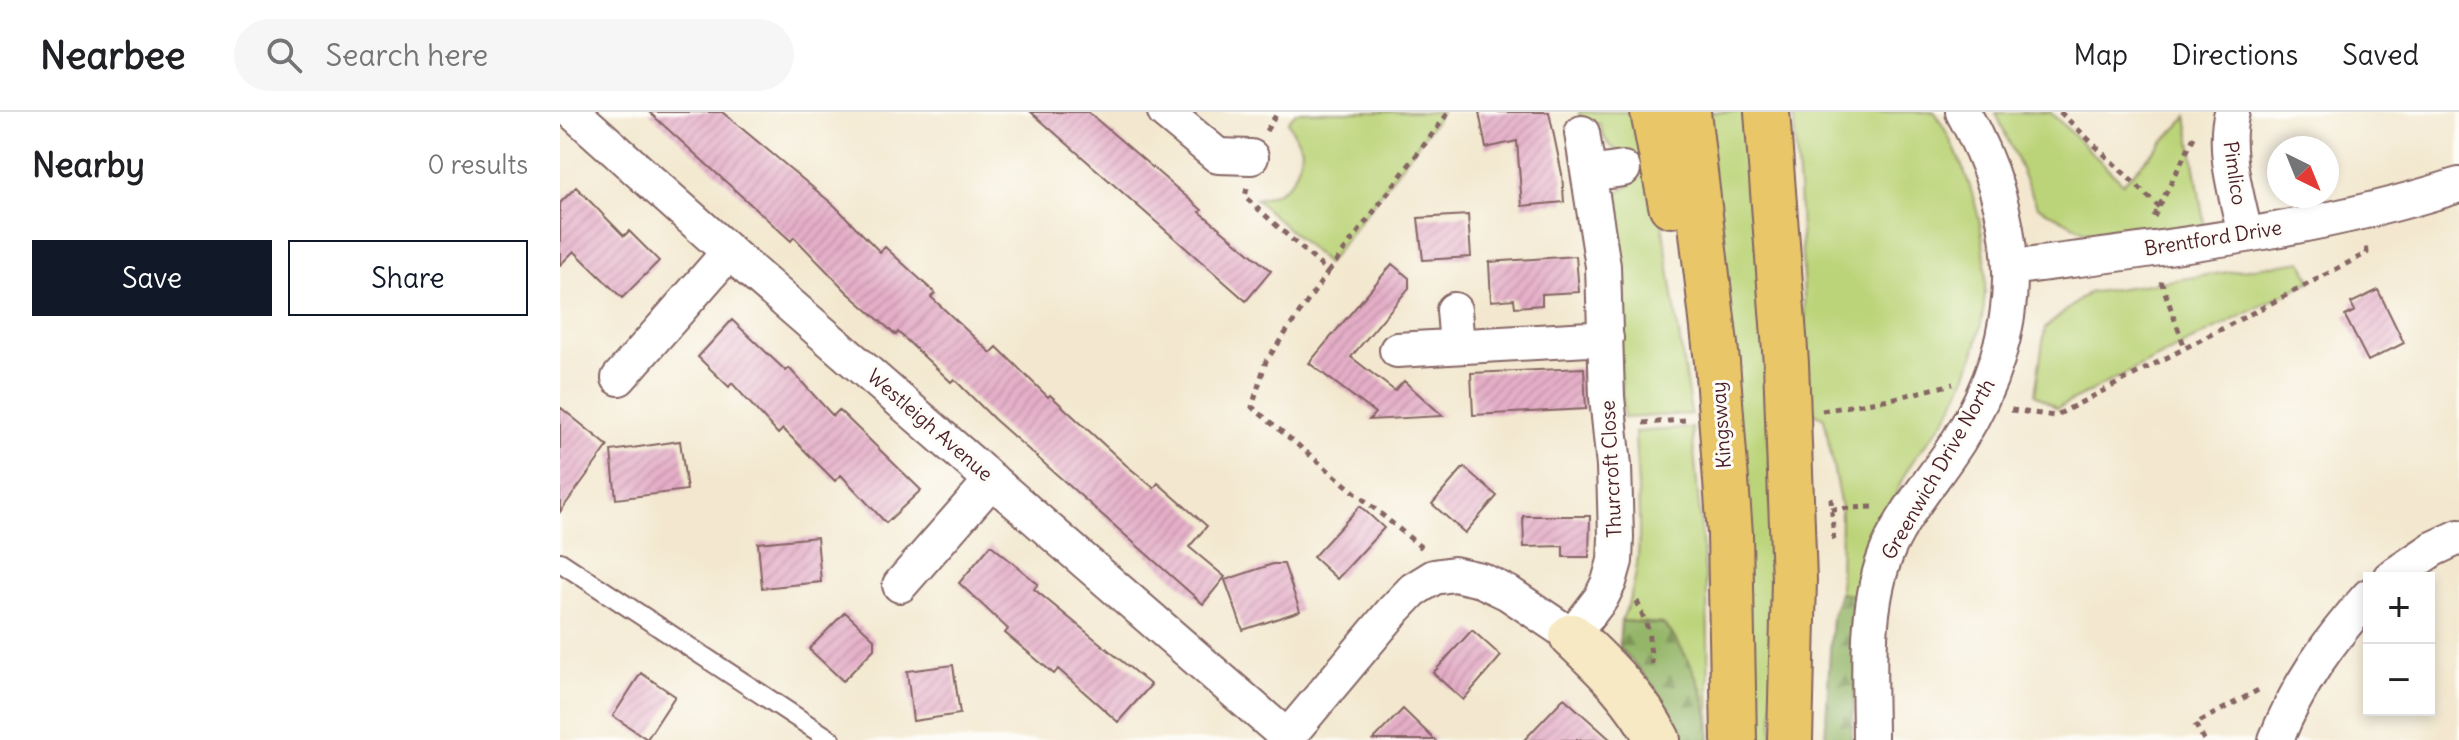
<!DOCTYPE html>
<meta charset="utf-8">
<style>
body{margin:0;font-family:Delius,sans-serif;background:#f6f6f6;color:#202124}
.controls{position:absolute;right:24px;bottom:24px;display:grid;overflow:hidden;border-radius:0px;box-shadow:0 4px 12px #0003}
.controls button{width:72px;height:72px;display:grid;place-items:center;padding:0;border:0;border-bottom:2px solid #e0e0e0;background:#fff;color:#202124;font:40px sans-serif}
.compass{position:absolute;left:1707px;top:24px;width:72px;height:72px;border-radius:50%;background:#fff;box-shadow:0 4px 12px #0003;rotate:137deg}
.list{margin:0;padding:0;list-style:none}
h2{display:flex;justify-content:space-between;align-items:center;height:104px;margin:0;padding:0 32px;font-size:34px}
h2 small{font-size:26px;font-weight:400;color:#757577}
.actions{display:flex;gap:16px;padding:24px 32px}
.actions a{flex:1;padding:18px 0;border:2px solid #111827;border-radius:0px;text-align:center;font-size:28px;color:#111827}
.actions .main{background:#111827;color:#fff}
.icon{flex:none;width:44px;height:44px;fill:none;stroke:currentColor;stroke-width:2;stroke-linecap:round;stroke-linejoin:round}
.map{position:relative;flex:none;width:1899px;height:628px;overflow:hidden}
header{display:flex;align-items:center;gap:48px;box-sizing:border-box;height:112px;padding:0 40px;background:#fff;border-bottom:2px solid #e0e0e0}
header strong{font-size:38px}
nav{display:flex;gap:44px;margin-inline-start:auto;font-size:28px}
.search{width:560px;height:72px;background:#f6f6f6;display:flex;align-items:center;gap:20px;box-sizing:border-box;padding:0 28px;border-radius:44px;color:#757577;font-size:30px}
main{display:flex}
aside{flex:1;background:#fff}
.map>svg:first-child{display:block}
.grass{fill:#bcd479;stroke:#837a52;stroke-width:2}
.forest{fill:url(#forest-firs);stroke:#706a4a;stroke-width:2}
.building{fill:url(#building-hatch)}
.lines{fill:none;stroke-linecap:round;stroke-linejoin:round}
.lane-casing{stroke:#856564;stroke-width:22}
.street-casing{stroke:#856564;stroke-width:38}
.secondary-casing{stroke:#856564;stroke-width:48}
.highway-casing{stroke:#856564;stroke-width:48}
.path{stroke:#856564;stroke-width:5;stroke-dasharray:6 6;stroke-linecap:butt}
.lane{stroke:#fff;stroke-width:18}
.street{stroke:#fff;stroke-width:34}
.secondary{stroke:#f6e9c3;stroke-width:44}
.highway{stroke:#e9c769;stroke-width:44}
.labels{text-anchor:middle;stroke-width:6;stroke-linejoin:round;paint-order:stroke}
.street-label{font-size:20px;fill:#4a1f2b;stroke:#fdfcf7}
</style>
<header>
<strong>Nearbee</strong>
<div class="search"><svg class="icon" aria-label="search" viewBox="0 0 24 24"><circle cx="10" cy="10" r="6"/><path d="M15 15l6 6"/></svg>Search here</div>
<nav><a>Map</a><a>Directions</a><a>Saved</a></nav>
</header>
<main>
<aside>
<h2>Nearby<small>0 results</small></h2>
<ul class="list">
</ul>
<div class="actions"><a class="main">Save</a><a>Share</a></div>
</aside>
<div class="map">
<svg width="1899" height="628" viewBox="0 0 1899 628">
<defs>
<pattern id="forest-firs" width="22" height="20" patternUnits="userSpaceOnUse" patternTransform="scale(2)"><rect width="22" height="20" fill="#95b669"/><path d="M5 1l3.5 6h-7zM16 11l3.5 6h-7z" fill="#7c9357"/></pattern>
<pattern id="building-hatch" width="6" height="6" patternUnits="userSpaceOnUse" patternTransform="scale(2)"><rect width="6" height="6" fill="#e4aec7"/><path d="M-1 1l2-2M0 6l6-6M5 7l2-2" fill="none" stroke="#c595ab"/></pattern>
</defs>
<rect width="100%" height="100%" fill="#fdfcf7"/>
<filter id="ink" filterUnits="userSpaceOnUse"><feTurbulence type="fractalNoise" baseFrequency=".0125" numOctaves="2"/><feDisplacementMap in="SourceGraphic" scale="16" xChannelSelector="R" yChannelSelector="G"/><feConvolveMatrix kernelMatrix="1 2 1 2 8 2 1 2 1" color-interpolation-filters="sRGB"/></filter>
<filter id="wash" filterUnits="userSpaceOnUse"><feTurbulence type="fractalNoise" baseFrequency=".006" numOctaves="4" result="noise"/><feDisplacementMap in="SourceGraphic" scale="32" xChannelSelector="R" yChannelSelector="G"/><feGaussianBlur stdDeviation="1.8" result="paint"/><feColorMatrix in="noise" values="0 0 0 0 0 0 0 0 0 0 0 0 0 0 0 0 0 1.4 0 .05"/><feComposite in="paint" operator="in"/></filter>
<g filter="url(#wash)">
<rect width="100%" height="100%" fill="#f3e8cf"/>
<path class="grass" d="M736 0H882L767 152 695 87C727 82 738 67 742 36L728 10Z
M1019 0H1080L1093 51 1131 302 1064 306 1050 99C1054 83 1061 76 1075 69L1070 42C1052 40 1043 30 1040 12H1021Z
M1147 0H1187C1199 150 1210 300 1212 451 1213 510 1216 569 1212 628H1190Z
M1233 0H1375C1432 96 1445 193 1392 295 1379 321 1353 342 1341 370 1325 406 1315 447 1302 485L1280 481 1281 396 1264 306 1249 298 1239 77Z
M1490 0 1563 71 1627 5 1645 117 1548 132 1477 94 1436 1Z
M1742 149 1751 169 1497 296 1475 282 1485 216 1528 181Z
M1132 316 1147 484 1150 621 1143 578 1111 520 1103 512 1061 509C1089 452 1077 382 1075 320Z"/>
<path class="forest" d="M1280 481 1302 485 1291 628H1265L1272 504Z
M1061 509 1103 512C1130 542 1150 587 1150 628H1122C1109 590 1087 564 1059 536Z"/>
<g id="blocks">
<path class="building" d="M89 0H162L275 94 320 140 325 135 375 181 371 185 431 241 437 235 488 285 490 283 566 353 594 376 598 371 647 414 629 435 665 465 643 492 434 307 394 267 391 270 338 220 336 223 287 180 234 125 231 129Z
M471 0H528L642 98 640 100 711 159 686 189Z
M919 0H989L1002 62 1004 90 962 94 957 29 926 36Z
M16 75 64 124 69 119 99 149 62 186 14 139 0 153V91Z
M908 103 911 145 863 148 858 106Z
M1016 144 1019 180 982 182V193L955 195 954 187 931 189 929 150Z
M832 152 849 166V176L791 245 835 279 844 269 883 304 809 308 815 301 749 251Z
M1818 178 1844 231 1808 249 1785 204 1795 199 1791 191Z
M172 208 226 259 229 256 273 304 279 298 361 378 326 411 281 363 275 369 223 317 218 322 172 271 169 275 138 245Z
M1024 256 1026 297 913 303 911 261Z
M0 295 48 334 0 400Z
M120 329 127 378 56 387 51 339Z
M904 355 937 384 905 421 872 392Z
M800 394 824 416 777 467 753 445Z
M963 404H1030L1029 445H1003V434L964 435Z
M257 425 261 470 202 476 198 431Z
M431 433 478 472 474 477 591 573 558 610 498 557 494 562 445 521 448 517 399 471Z
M713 452H724L740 499 683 518 665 468Z
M285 500 314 527V537L283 569 249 537Z
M912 518 941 544 903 588 873 561Z
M393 553 400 602 353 609 347 559Z
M81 561 115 584 87 627 53 604Z
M1004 586 1051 628H964Z
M843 597 875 628H813Z"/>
</g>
</g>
<g filter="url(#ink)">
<use href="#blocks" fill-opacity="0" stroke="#856564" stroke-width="2"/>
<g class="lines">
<defs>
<path id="lane" d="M0 450 271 628"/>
<path id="street" d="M13 0 169 140 727 625
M605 0 658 44 691 45
M1672 0C1662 38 1677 84 1685 122
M1030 62 1063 57
M1450 156C1600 136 1754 120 1899 73
M894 198 897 234
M837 238 1046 226
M59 266 169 140
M1830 466 1873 437 1899 425
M340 473 432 368
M725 628 833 499 853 478 874 465 894 462 921 468 948 481 1012 524 1041 486 1049 470 1055 449 1056 425 1054 354 1047 285 1043 154 1022 21
M1310 628C1310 565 1303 494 1329 435 1347 396 1376 364 1399 328 1468 218 1465 112 1403 0
M1716 628C1738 572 1769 528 1809 484"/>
<path id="secondary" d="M1012 524C1045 555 1077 586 1098 628"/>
<path id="highway" d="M1093 0 1111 93
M1128 0 1157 250 1170 422 1174 628
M1207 0 1226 251 1234 468 1230 628"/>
</defs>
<use href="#lane" class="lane-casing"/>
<use href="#street" class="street-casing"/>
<use href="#secondary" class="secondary-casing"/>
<use href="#highway" class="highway-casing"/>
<path class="path" d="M1500 0 1599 95
M706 19 718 0
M687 76 685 85 768 160 706 249 692 295 862 436
M1594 105 1634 25
M768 160 889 0
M1601 169 1625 236
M1451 298 1495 304 1807 141 1806 131
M1262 299 1335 286 1393 272
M1083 311 1125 308
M1271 386 1274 432
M1271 397 1313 395
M1077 489 1088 517 1092 552
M1644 628 1635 612 1702 576"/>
<use href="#lane" class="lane"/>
<use href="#street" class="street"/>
<use href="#secondary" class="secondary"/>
<use href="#highway" class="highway"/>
</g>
</g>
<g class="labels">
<g class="street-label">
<text transform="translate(1675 61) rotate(82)" y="7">Pimlico</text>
<text transform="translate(1653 126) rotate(-9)" y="7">Brentford Drive</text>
<text transform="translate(370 313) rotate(41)" y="7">Westleigh Avenue</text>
<text transform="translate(1161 313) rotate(-94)" y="7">Kingsway</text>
<text transform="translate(1051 357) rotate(-93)" y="7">Thurcroft Close</text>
<text transform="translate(1378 357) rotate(-60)" y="7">Greenwich Drive North</text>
</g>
</g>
</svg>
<div class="controls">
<button>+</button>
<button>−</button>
</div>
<svg class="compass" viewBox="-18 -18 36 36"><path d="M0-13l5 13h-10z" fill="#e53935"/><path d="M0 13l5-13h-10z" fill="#757577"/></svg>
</div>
</main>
